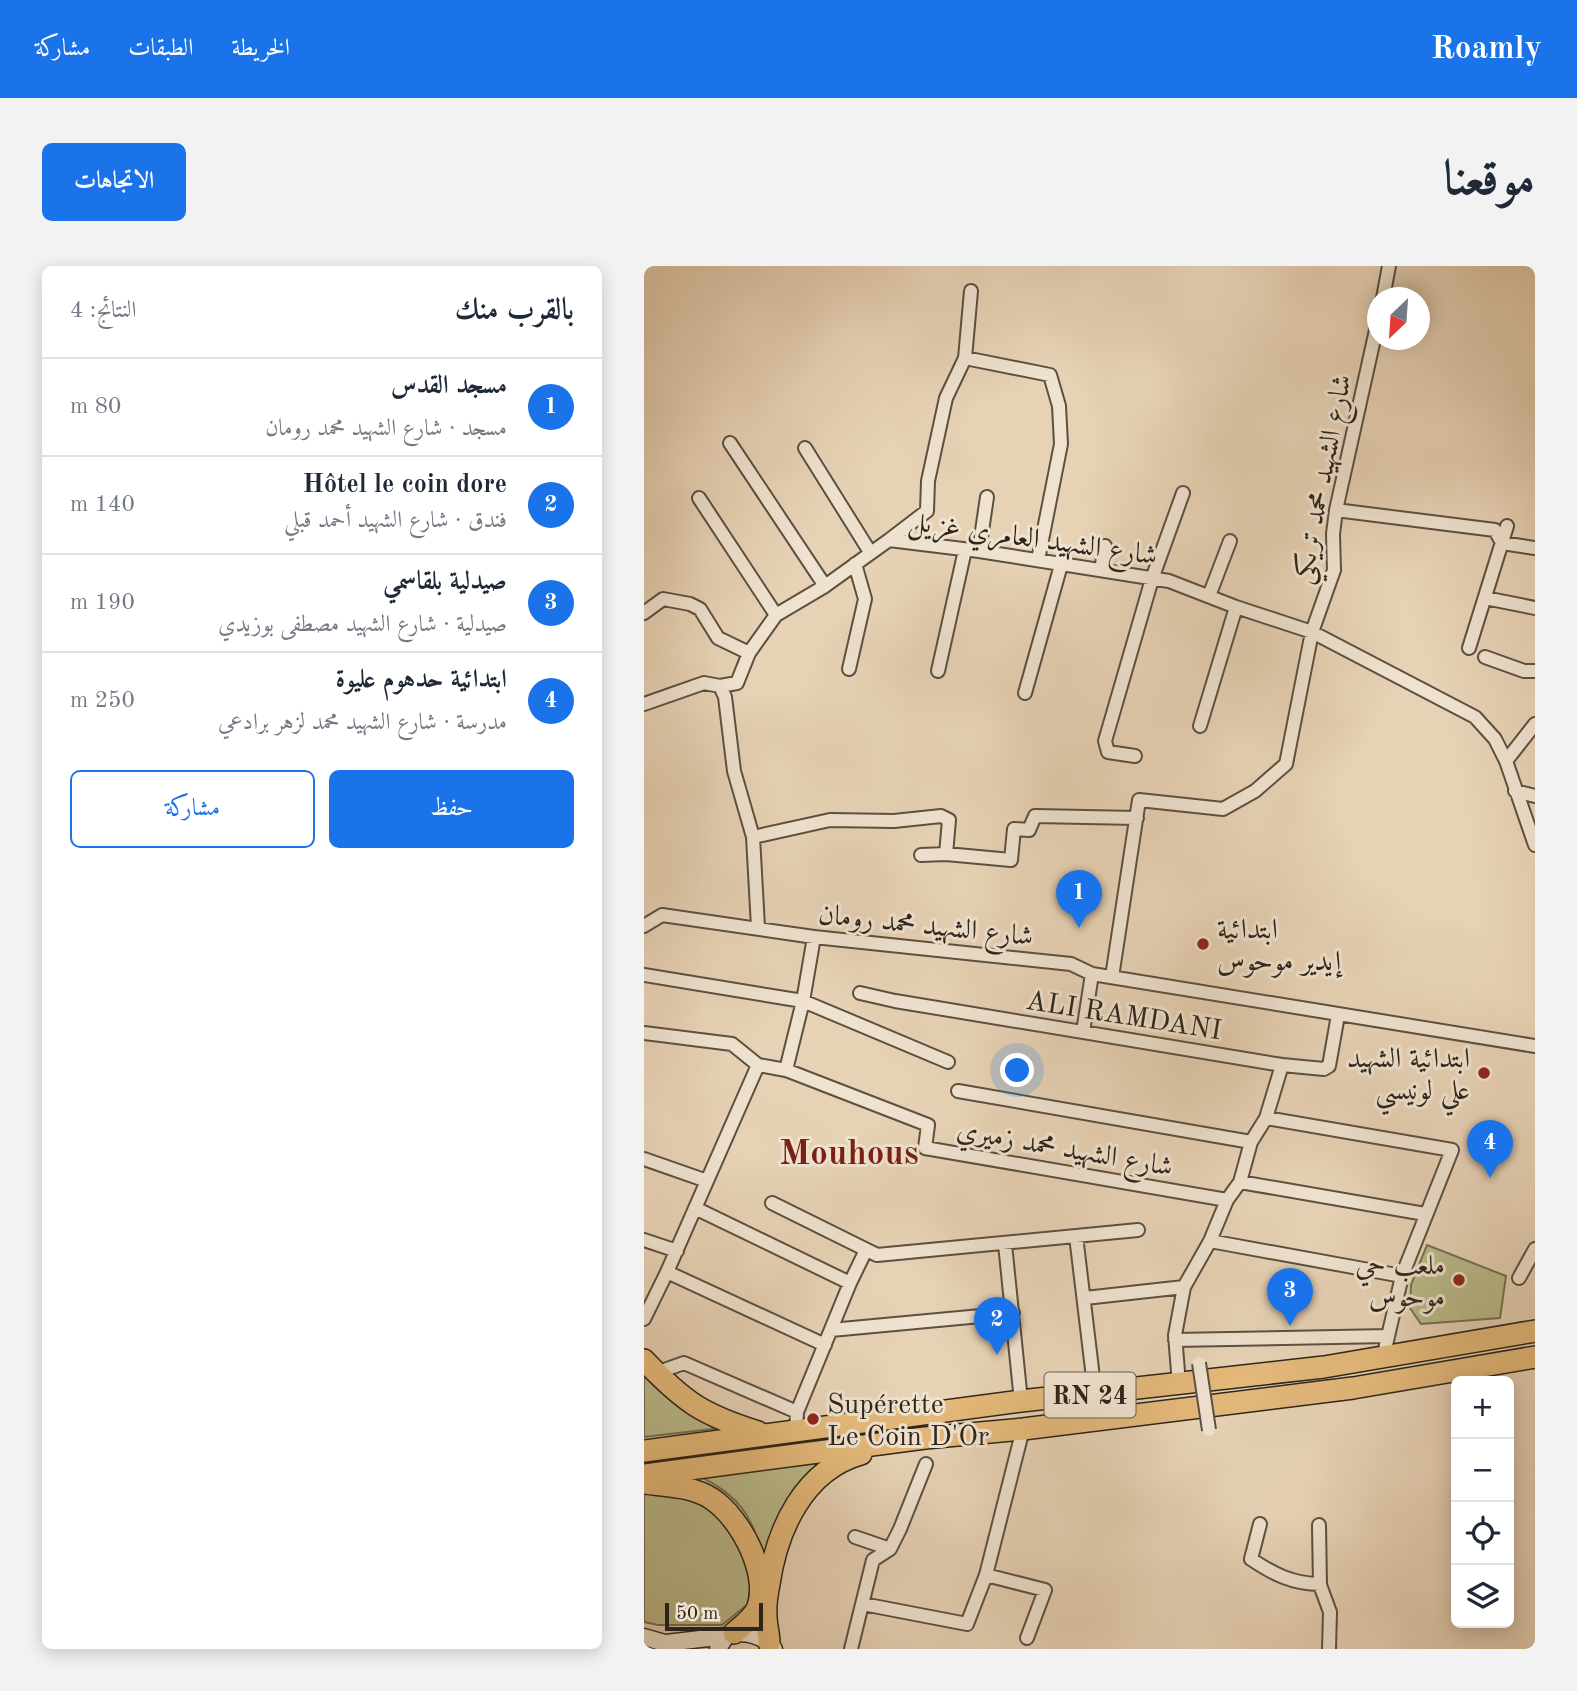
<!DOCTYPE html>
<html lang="ar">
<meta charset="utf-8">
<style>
body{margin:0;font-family:"Old Standard TT",Amiri,serif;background:#f2f2f3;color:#1f2937;direction:rtl}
.controls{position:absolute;right:21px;bottom:21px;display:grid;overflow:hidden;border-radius:10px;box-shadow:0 4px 18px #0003}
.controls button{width:63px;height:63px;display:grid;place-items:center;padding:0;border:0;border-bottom:2px solid #e0e1e3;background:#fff;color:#1f2937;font:35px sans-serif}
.compass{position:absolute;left:723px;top:21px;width:63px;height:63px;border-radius:50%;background:#fff;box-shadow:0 4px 18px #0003;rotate:205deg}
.scale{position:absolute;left:21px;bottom:18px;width:98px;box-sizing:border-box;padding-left:7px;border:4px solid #2d251b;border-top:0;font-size:19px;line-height:24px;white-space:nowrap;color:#2d251b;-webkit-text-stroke:5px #efe2cf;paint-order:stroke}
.you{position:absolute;left:374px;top:805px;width:24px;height:24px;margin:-18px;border:5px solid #fff;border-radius:50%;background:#1a73e8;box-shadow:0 0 0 10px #1a73e833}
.badge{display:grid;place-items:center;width:46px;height:46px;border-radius:50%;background:#1a73e8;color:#fff;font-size:23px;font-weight:700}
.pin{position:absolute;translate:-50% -58px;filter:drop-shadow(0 2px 4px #0008)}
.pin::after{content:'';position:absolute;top:37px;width:24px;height:21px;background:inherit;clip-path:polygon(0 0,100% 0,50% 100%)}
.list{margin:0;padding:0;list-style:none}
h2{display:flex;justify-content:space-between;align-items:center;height:91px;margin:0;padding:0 28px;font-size:30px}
h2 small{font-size:23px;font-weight:400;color:#747a83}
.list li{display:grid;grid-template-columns:46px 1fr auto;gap:21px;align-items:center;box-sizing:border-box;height:98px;padding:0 28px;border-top:2px solid #e0e1e3}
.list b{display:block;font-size:26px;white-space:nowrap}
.list p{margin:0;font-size:23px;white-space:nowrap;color:#747a83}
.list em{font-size:23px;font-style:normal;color:#747a83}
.actions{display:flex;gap:14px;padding:21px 28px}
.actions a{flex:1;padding:16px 0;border:2px solid #1a73e8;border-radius:10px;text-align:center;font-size:24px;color:#1a73e8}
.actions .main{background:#1a73e8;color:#fff}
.icon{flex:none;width:38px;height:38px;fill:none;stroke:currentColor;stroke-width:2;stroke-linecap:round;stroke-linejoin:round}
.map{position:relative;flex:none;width:891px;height:1383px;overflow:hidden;direction:ltr;border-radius:10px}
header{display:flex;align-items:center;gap:42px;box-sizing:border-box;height:98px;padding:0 35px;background:#1a73e8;color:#fff}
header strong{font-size:33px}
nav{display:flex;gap:38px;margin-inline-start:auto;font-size:24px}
.intro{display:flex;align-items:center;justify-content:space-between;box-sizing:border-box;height:168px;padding:0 42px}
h1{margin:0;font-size:49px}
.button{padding:18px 32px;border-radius:10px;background:#1a73e8;color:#fff;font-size:24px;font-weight:700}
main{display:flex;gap:42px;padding:0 42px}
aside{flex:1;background:#fff;border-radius:10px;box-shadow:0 4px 18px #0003}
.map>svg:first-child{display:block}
.green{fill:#baba8a;stroke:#747052;stroke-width:2}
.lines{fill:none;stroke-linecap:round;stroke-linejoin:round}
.street-casing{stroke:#5c5042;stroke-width:16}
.secondary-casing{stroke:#2d251b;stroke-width:19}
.highway-casing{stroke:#2d251b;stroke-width:24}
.street{stroke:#efe2cf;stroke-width:12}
.secondary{stroke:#efe2cf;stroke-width:16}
.highway{stroke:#e4b97a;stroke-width:21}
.street-bridge-casing{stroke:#5c5042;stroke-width:16;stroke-linecap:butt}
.street-bridge{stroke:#efe2cf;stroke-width:12}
.poi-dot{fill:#8f2418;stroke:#efe2cf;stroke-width:2.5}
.labels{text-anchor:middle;stroke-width:6;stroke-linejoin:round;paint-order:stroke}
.shield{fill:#efe2cf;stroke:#675e51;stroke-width:2}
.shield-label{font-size:26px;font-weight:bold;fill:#2d251b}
.street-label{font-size:28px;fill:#2d251b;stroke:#efe2cf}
.poi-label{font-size:28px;fill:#2d251b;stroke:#efe2cf;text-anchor:start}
.district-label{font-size:35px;font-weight:bold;fill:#7a1f14;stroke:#efe2cf}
</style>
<header>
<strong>Roamly</strong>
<nav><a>الخريطة</a><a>الطبقات</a><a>مشاركة</a></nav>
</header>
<div class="intro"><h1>موقعنا</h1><a class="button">الاتجاهات</a></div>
<main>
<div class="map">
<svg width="891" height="1383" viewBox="0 0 891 1383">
<rect width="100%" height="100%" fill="#e7d2b5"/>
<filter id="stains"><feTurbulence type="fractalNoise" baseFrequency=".00286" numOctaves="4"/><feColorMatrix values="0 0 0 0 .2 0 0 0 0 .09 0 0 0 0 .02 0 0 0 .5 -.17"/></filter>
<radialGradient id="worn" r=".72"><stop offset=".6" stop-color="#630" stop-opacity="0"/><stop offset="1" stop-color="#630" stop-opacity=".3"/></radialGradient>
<path class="green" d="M783 979 862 1010 856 1052 777 1058 766 1042 767 1019Z
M0 1108 77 1162 0 1171Z
M189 1194 124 1288H117C109 1249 93 1229 57 1211Z
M39 1225 64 1234 98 1272 107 1319 104 1338 78 1359H14L0 1356V1228Z"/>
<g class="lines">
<defs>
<path id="street" d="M739 32 745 0
M321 92 406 109 415 140 417 178 394 294
M86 177 181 320
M161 182 226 286
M55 232 132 349
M692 244 851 264 858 277 891 282
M245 274 283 245 284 215 302 132 321 92 327 25
M335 285 343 231
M457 304 461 280
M565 330 586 275
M841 332 891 342
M0 347 19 333 46 338 56 343 74 372 105 387
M825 382 863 260
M841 391 880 405H891
M205 403 221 333 211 298
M294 405 321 284
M381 427 417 299
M0 438 60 417 76 420
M556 460 592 341
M491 490 464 486 461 475 508 313 539 227
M862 495 891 458
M871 525 891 530
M109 571 186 554 250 555 297 550 305 554 302 588
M277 589 302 588 367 594 370 563 385 564 391 550 493 552
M0 660 18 649 170 671 427 698 448 708 891 780
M114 661 109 571 90 505 81 431 76 420 93 417 105 387 132 349 181 320 245 274 335 285 525 315 592 341 668 366 831 451 851 473 862 495 891 579
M0 709 159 735 304 796
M468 711 495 534 579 543 611 525 642 498 668 366 690 304 689 268 692 244 734 55
M216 727 251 735 638 799 680 803 685 800 694 749
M439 766 448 708
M0 767 88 778 114 799 142 804 284 859 281 882 583 934
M142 804 159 735 170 671
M314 825 607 876
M622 852 808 884 758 1010 739 1092
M0 893 63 915
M596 916 781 948
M128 937 233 989 494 964
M51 942 206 1017 222 984
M432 970 451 1128
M0 974 33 985
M566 975 758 1010
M361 978 377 1135
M23 1006 181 1079
M875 1012 891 983
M441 1032 540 1021
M0 1053 23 1006 114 799
M187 1064 369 1047
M531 1074 744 1070
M12 1107 40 1097 153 1146
M535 1118 531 1069 540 1021 566 975 583 934 596 916 607 876 622 852 638 799
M152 1167 153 1146 206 1017
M616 1258 607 1293C629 1308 649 1318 676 1318
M675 1259 676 1319 686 1346 685 1383
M211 1271 246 1283
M342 1309 401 1324 383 1372
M219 1338 323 1358 342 1309 379 1163
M207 1383 229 1294 246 1283 256 1263 282 1198"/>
<path id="secondary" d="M0 1371 31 1380
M22 1377 82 1370
M74 1383 82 1370C98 1364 119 1368 130 1383"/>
<path id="highway" d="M0 1094C40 1136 59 1149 114 1166
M0 1185 377 1135 680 1101 891 1065
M0 1209 281 1172 379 1163 709 1122 891 1091
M0 1217C23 1220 49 1220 68 1233 97 1252 127 1310 113 1343 108 1353 98 1360 90 1367
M125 1377C125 1368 122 1359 122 1350 121 1339 123 1328 125 1318 133 1263 160 1204 217 1188"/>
</defs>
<use href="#street" class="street-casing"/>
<use href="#secondary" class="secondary-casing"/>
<use href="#highway" class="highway-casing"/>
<use href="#street" class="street"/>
<use href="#secondary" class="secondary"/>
<use href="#highway" class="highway"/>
<defs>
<path id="street-bridge" d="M555 1097 565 1164"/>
</defs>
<use href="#street-bridge" class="street-bridge-casing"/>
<use href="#street-bridge" class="street-bridge"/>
</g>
<g class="poi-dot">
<circle cx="559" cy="678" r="7"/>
<circle cx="840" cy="807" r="7"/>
<circle cx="815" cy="1014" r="7"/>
<circle cx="169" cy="1153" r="7"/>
</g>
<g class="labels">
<rect class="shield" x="400.5" y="1106.5" width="91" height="45" rx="5"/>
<g class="shield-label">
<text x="446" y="1138">RN 24</text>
</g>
<g class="street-label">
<text transform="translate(677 213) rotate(-79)" y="10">شارع الشهيد محمد تريكي</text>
<text transform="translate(389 271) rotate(8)" y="10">شارع الشهيد العامري غزيل</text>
<text transform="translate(282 658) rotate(6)" y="10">شارع الشهيد محمد رومان</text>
<text transform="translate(480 748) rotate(9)" y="10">ALI RAMDANI</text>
<text transform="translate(421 881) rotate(10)" y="10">شارع الشهيد محمد زميري</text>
</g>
<g class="poi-label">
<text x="573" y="672">ابتدائية<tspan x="573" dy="32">إيدير موحوس</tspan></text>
<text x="826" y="801" text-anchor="end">ابتدائية الشهيد<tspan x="826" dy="32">علي لونيسي</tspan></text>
<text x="801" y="1008" text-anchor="end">ملعب حي<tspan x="801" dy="32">موحوس</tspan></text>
<text x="183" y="1147">Supérette<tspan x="183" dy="32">Le Coin D'Or</tspan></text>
</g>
<g class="district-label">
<text x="205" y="898">Mouhous</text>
</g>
</g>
<rect width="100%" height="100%" filter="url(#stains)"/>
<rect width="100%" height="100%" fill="url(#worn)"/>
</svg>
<div class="controls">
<button>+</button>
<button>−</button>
<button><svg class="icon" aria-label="locate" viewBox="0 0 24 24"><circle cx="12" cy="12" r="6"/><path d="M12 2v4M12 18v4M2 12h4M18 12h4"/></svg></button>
<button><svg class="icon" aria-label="layers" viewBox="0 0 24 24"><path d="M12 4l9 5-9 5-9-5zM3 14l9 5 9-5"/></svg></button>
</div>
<svg class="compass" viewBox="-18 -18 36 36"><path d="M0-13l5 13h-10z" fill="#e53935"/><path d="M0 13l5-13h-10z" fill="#747a83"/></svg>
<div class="scale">50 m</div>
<div class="you"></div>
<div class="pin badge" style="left:435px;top:662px">1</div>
<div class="pin badge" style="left:353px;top:1089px">2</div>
<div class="pin badge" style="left:646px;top:1060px">3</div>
<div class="pin badge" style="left:846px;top:912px">4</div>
</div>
<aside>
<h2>بالقرب منك<small>النتائج: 4</small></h2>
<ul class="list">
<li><span class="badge">1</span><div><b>مسجد القدس</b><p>مسجد · شارع الشهيد محمد رومان</p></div><em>80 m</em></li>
<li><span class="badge">2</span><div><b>Hôtel le coin dore</b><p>فندق · شارع الشهيد أحمد قبلي</p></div><em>140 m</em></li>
<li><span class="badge">3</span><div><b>صيدلية بلقاسمي</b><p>صيدلية · شارع الشهيد مصطفى بوزيدي</p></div><em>190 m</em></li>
<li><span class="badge">4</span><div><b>ابتدائية حدهوم عليوة</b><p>مدرسة · شارع الشهيد محمد لزهر برادعي</p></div><em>250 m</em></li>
</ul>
<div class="actions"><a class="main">حفظ</a><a>مشاركة</a></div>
</aside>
</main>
